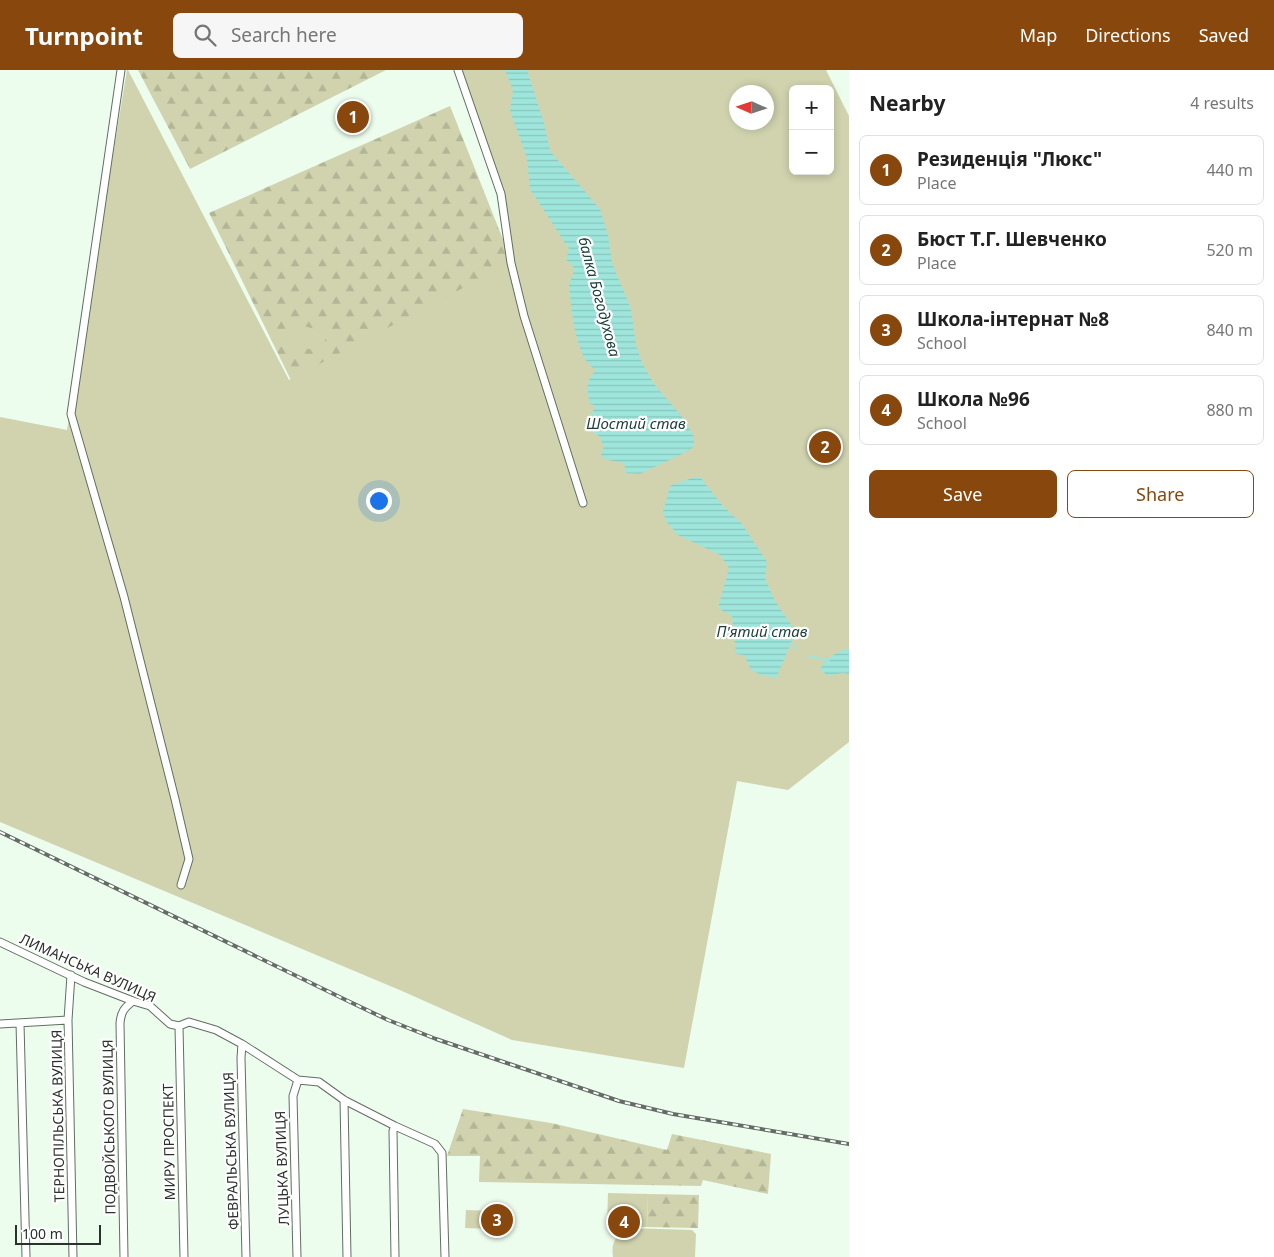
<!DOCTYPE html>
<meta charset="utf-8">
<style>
body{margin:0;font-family:"Noto Sans",sans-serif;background:#f6f6f6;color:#222}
.controls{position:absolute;right:15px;top:15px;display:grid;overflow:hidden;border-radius:8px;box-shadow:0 2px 8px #0003}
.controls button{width:45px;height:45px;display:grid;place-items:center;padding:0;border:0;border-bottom:1px solid #e0e0e0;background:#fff;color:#222;font:25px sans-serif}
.compass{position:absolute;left:729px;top:15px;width:45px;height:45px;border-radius:50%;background:#fff;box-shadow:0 2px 8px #0003;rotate:273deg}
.scale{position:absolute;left:15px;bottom:12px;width:86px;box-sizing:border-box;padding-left:5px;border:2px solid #2b312c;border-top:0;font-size:14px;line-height:18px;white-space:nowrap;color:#2b312c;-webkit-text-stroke:4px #fff;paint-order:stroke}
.you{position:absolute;left:378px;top:430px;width:18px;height:18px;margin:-12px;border:4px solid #fff;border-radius:50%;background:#1a73e8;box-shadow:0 0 0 8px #1a73e833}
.badge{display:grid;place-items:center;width:32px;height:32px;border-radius:50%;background:#87470d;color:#fff;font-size:16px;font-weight:700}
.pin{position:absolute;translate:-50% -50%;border:2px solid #fff;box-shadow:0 1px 5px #0006}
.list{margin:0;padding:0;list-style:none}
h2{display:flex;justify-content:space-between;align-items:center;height:65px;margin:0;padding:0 20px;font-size:21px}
h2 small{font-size:16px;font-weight:400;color:#767676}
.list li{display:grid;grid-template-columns:32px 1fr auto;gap:15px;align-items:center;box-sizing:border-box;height:70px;margin:0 10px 10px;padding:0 10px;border:1px solid #e0e0e0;border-radius:8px}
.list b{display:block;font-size:19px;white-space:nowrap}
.list p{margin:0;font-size:16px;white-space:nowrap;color:#767676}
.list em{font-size:16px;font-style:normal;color:#767676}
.actions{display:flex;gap:10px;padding:15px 20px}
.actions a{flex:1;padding:11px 0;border:1px solid #87470d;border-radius:8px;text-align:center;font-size:18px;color:#87470d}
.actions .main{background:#87470d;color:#fff}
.icon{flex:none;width:28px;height:28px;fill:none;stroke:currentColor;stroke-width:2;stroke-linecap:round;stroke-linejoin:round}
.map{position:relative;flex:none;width:849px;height:1187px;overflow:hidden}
header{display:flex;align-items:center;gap:30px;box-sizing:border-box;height:70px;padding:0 25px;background:#87470d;color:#fff}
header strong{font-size:24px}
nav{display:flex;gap:28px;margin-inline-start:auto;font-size:18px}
.search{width:350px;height:45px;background:#f6f6f6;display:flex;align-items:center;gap:12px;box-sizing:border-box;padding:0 18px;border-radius:8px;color:#767676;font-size:19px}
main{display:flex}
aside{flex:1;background:#fff}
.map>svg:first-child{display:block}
.forest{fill:url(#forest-firs)}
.green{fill:#d0d3ae;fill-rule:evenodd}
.water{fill:url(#water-rules)}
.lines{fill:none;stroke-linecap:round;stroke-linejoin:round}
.stream{stroke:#9ee6dc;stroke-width:2}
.minor-casing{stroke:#616f62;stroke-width:9}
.minor{stroke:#fff;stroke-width:7}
.rail-casing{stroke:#646d65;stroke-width:4}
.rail{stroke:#fff;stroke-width:2;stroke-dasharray:5.5;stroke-linecap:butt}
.labels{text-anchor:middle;stroke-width:4.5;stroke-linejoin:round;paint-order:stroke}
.street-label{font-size:14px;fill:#2b312c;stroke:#fff}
.water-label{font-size:15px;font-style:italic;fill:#1d403c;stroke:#fff}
</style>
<header>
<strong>Turnpoint</strong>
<div class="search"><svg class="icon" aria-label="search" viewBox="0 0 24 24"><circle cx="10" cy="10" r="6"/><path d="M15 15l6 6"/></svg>Search here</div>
<nav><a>Map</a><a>Directions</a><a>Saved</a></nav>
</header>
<main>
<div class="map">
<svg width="849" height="1187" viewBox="0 0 849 1187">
<defs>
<pattern id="forest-firs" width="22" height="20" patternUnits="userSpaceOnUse" patternTransform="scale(1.25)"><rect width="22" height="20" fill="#d0d3ae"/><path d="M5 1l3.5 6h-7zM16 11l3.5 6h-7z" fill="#b3b696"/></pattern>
<pattern id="water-rules" width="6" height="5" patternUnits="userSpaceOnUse" patternTransform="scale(1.25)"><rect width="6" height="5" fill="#9ee6dc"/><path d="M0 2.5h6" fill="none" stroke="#88c6bd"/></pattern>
</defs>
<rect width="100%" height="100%" fill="#ecfced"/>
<path class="forest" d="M138 0H386L190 99Z
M450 36 589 386 720 500 687 680 534 806 209 143Z
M463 1039 551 1053 667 1080 672 1064 771 1084 768 1124 703 1110 701 1116 479 1112 480 1086H447Z
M648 1124 699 1125 698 1158 647 1157Z"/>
<path class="green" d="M127 0H128L289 310 514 191 501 115 461 0H826L849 46V672L788 720 737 711 684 998 512 970 402 921 0 752V347L67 360ZM793 19H830V101H793ZM736 22H766V52H736Z
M288 252 327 262 322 282 283 273Z
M608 1123 648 1124 647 1157H607Z
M466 1140 494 1141V1159L465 1158Z
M626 1158 692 1160 696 1164 695 1187H613C611 1173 615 1167 626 1158Z"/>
<path class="water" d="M505 0H527L544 53 550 81 600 139 608 165 612 193 631 239 636 275 642 293 654 314 684 349 694 367V377L682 384 640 404 626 403 624 393 604 389 601 384 604 377 599 366 592 362 588 345 593 343 594 335 590 334C587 321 585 309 597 300 575 292 571 235 569 214 574 204 577 196 566 190L569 179 530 119 527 88 510 41 513 20Z
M695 407H700L723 436 742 454 767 492 765 508 775 531 796 562 776 608 761 605 751 600 744 585 736 584 732 546 718 538 729 498 720 485 678 465 666 451 663 442 670 416Z
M845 579H849V604L842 603 829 606 820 600C824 589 834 584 845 579Z"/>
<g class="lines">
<path class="stream" d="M791 573 796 578
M809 586 829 591"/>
<defs>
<path id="minor" d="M121 0 71 344 124 527 175 729 189 789 181 815
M458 0 501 124 511 193 524 246 583 433
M0 872 84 912 133 931 150 936 170 954 179 956 189 952 216 960 242 974 298 1010 319 1012 344 1030 395 1056 435 1074 442 1083 445 1187
M71 905 68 950 73 1187
M20 953 26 1187
M0 954 68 950
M179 956 184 1187
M242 974 241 988 246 1187
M344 1030 347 1187
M395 1056 393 1061 395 1187
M124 1187 120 953C121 942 124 938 133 931
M297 1187 293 1026 298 1010"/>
</defs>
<use href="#minor" class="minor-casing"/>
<use href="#minor" class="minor"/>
<defs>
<path id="rail" d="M0 762 348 931 388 950 436 969 619 1031 673 1044 849 1074"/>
</defs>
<use href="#rail" class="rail-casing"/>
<use href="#rail" class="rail"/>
</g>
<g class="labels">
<g class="street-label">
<text transform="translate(88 898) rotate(24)" y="5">ЛИМАНСЬКА ВУЛИЦЯ</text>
<text transform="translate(58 1046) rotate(-91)" y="5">ТЕРНОПІЛЬСЬКА ВУЛИЦЯ</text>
<text transform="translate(109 1057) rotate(-91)" y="5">ПОДВОЙСЬКОГО ВУЛИЦЯ</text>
<text transform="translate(169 1072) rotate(-91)" y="5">МИРУ ПРОСПЕКТ</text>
<text transform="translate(231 1081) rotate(-92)" y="5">ФЕВРАЛЬСЬКА ВУЛИЦЯ</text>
<text transform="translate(282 1098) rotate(-92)" y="5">ЛУЦЬКА ВУЛИЦЯ</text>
</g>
<g class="water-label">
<text transform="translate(599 227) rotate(75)" y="5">балка Богодухова</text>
<text x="636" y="359">Шостий став</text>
<text x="762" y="567">П'ятий став</text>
</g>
</g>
</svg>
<div class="controls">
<button>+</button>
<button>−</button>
</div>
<svg class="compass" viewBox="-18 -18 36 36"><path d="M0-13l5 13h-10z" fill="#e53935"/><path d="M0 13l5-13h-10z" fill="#767676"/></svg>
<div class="scale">100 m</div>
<div class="you"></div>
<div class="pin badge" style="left:353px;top:47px">1</div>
<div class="pin badge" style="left:825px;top:377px">2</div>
<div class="pin badge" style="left:497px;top:1150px">3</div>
<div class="pin badge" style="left:624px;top:1152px">4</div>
</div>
<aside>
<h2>Nearby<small>4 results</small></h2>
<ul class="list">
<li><span class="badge">1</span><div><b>Резиденція &quot;Люкс&quot;</b><p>Place</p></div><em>440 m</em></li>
<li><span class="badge">2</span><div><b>Бюст Т.Г. Шевченко</b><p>Place</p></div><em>520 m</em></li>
<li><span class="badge">3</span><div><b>Школа-інтернат №8</b><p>School</p></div><em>840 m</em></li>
<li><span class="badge">4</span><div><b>Школа №96</b><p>School</p></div><em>880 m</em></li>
</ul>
<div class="actions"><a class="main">Save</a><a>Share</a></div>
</aside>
</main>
